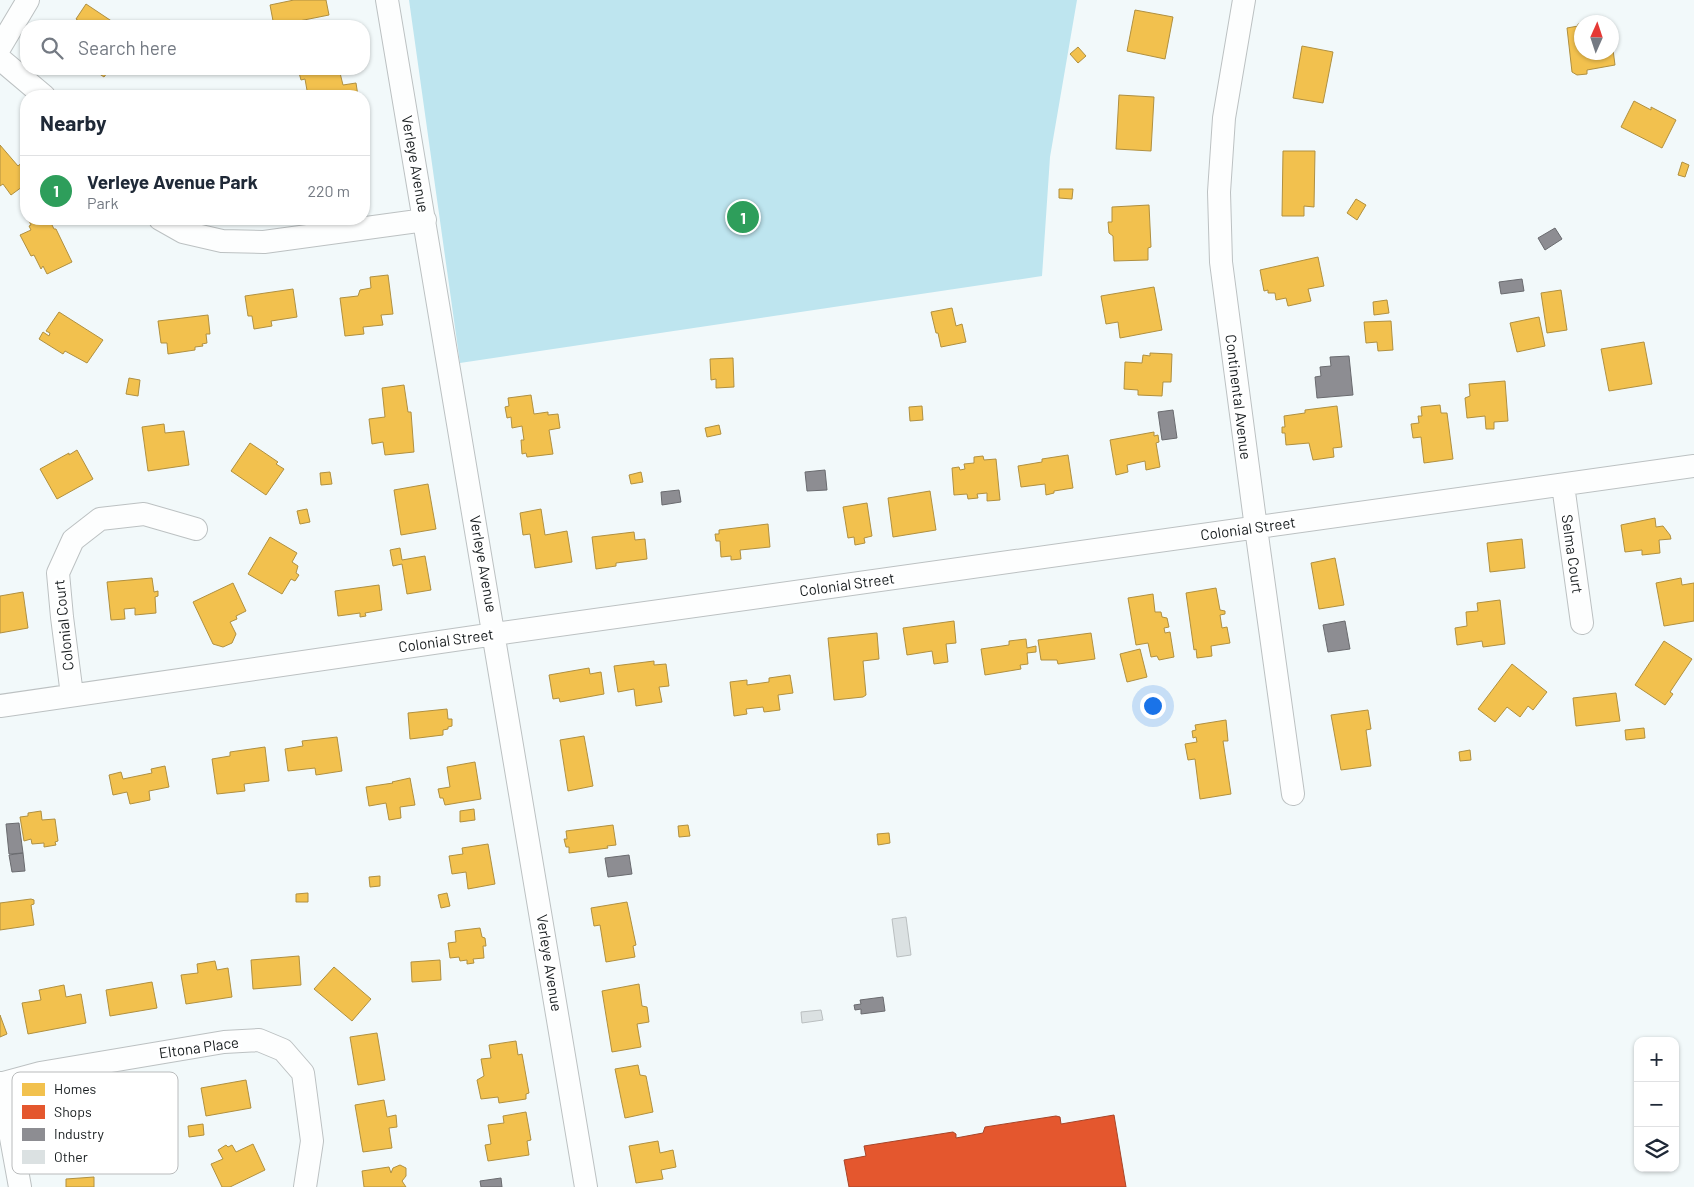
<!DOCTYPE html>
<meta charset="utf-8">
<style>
body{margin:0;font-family:Barlow,sans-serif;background:#f6f6f7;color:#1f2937}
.controls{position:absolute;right:15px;bottom:15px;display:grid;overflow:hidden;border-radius:10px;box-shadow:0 1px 4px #0004}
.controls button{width:45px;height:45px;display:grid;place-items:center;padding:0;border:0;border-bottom:1px solid #e0e1e3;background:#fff;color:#1f2937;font:25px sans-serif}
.compass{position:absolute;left:1574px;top:15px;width:45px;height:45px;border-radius:50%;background:#fff;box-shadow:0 1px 4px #0004;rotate:3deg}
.you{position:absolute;left:1152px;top:705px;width:18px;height:18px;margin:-12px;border:4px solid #fff;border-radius:50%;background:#1a73e8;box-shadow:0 0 0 8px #1a73e833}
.badge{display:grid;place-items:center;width:32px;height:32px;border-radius:50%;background:#d93025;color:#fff;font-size:16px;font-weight:700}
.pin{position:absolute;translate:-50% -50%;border:2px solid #fff;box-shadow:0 1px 5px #0006}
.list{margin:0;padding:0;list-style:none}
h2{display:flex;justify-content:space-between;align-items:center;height:65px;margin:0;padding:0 20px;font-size:21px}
h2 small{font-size:16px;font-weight:400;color:#747a83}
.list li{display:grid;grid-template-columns:32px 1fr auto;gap:15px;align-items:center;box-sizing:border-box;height:70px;padding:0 20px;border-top:1px solid #e0e1e3}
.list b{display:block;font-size:19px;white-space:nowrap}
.list p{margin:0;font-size:16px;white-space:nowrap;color:#747a83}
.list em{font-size:16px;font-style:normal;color:#747a83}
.icon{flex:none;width:28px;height:28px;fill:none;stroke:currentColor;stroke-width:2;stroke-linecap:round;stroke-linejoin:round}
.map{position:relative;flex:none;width:1694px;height:1187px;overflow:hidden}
.search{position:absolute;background:#fff;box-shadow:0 1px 4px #0004;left:20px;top:20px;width:350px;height:55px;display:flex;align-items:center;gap:12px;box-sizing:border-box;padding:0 18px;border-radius:20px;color:#747a83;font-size:19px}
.panel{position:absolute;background:#fff;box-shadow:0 1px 4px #0004;left:20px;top:90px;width:350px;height:135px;border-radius:20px}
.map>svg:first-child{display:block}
.green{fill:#bee5ef}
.homes{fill:#f2c14e;stroke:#b09040}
.shops{fill:#e4572e;stroke:#a64529}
.industry{fill:#8d8d92;stroke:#6a6b6f}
.building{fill:#dbe1e2;stroke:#babfc0}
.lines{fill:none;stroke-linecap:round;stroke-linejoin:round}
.minor-casing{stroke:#bcc1c2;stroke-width:24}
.minor{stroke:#fdfefe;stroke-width:22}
.labels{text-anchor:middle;stroke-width:5;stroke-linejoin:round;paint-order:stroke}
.street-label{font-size:15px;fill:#171c1e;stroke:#fff}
.key{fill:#fff;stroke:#b9bbbc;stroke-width:1}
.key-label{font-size:14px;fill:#171c1e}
</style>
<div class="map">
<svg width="1694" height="1187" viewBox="0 0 1694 1187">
<rect width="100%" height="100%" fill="#f2f9fa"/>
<path class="green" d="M409 0H1077L1050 157 1042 276 460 363Z"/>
<path class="homes" d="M294 0H326L329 15 274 26 270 5Z
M86 4 119 26H86L76 19Z
M1135 10 1173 17 1165 59 1127 51Z
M1578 24H1582V52H1612V42L1615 65 1587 70V74L1577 75 1572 72 1567 28 1578 26Z
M1302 46 1333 52 1323 103 1293 98Z
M1078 47 1086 56 1078 63 1070 54Z
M92 69H110L104 77Z
M298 69H339L343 85 356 83 358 96H308L305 79 301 80Z
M1119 95 1154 97 1151 151 1116 149Z
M1634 101 1651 110V107L1676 120 1662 148 1621 127Z
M0 145 18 166 26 159V184L11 195 3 184 0 186Z
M1283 151H1315L1314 207 1304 206V216H1282Z
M1682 162 1689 165 1685 177 1678 175Z
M1059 189H1073L1072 199 1059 198Z
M1356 199 1366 205 1357 220 1347 213Z
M1149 205 1151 247 1148 248V260L1114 261 1113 236 1109 233 1108 222H1112V207Z
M28 219H36L38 222 49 219 54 229H56L72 262 47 274 43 266 41 269 34 255 31 256 20 235 31 230 29 226 31 225Z
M1318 257 1324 286 1308 289 1311 301 1288 306 1286 298 1276 300 1275 293H1268V290L1264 291 1260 270Z
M388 275 393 314 381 315 383 325 363 327 364 334 345 336 340 298 358 296 360 290 371 288 370 277Z
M1154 287 1162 330 1120 338 1118 322 1106 324 1101 296Z
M293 289 297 317 271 321 272 326 254 329 252 316H248L245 296Z
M1561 290 1567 330 1547 333 1541 293Z
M1387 300 1389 313 1374 315 1373 302Z
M952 308 956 326 962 324 966 342 941 347 938 333H936L931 312Z
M59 312 103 340 87 363 65 351 63 354 39 339 43 332 49 336 50 333 46 331Z
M208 315 210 334H206L207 343 202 344 203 346 195 347V350L168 354 167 343H161L158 321Z
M1539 317 1545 346 1517 352 1510 323Z
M1391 321 1393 350 1378 351 1377 342 1366 343 1364 322Z
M1644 342 1652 384 1609 391 1601 349Z
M1150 353 1172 354 1171 382H1163L1162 396 1138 395V390L1124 389 1125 362 1142 363 1143 355 1150 356Z
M733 358 734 387 716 388V379L711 380 710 359Z
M129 378 140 380 138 396 126 394Z
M1505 381 1508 421 1494 422V429H1486L1485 416 1467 418 1465 398 1470 396 1469 384Z
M404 385 408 412H411L414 452 385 455 383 442 372 444 369 419 385 417 382 388Z
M531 395 534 414 548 412V415L558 414 560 428 549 430 553 454 527 457 526 453 522 454 521 440H524L522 426 512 428 511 417 507 418 505 407 509 406 508 398Z
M1440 405 1441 413H1447L1453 459 1424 463 1421 437 1413 438 1411 424 1419 423 1418 416H1422L1421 407Z
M922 406 923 420 910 421 909 407Z
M1337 406 1342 447 1333 448 1334 457 1313 460 1309 443 1286 445 1285 433H1282V427H1285L1284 416 1305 413V410Z
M164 424 165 433 184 431 189 465 148 471 142 427Z
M719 425 721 434 707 437 705 428Z
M1154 432V436L1158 435 1159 442 1156 443 1160 467 1146 470 1145 461 1127 465 1128 472 1116 475 1110 440Z
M250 443 278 462 276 464 284 469 266 495 231 471Z
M77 450 93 479 57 499 40 469 69 453V455Z
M1068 455 1073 488 1054 491V493L1046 495 1045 484 1021 487 1018 466 1042 462V459Z
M983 456 984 460 996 459 1000 500 987 501V493L977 494 978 498 968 499 967 494 954 495 952 468 959 467 960 470 965 469 964 464 974 463V457Z
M330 472 332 484 321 485 320 473Z
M641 472 643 482 631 484 629 475Z
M428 484 436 529 401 535 394 490Z
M930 491 936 530 893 537 888 498Z
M867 503 872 536 864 538 865 543 855 545 854 537 848 538 843 507Z
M307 509 310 522 300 524 297 511Z
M541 509 545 535 567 531 572 562 535 568 530 534 523 535 520 513Z
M1655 518 1656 527 1663 526 1670 535 1671 539 1659 540 1660 553 1642 555V550L1625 552 1621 525Z
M768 524 770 547 740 550 741 559 731 560V556L721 557 720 541H716L715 534H719V530Z
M634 532 635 540 645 539 647 559 616 563V566L596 569 592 537Z
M270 537 297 553 292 562 298 566 296 573 299 575 295 581 291 579 282 594 248 574Z
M1522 539 1525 568 1490 572 1487 543Z
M400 548 402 560 425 556 431 590 407 594 402 564 393 566 390 550Z
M1335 558 1344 605 1319 609 1311 563Z
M152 578 154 592 158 591V596L155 597 156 613 135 615V608L124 609 125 619 111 620 107 582Z
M1681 578 1682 585 1694 583V621L1664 626 1656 583Z
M233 583 246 611 236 616 237 619 230 622 236 634 232 643 223 647 213 644 193 602Z
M379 585 382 610 365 613 366 616 360 617V613L338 616 335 591Z
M1216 588 1220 610 1225 611V614L1220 615 1222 628 1227 627 1230 643 1211 646 1212 656 1197 658 1196 649 1194 650 1186 593Z
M23 592 28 628 0 633V596Z
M1153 594 1155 612H1161L1162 617 1167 618 1169 627 1164 628 1165 633 1170 632 1174 657 1159 660 1157 656 1151 657 1148 643 1136 645 1128 598Z
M1500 600 1505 644 1483 647 1482 641 1457 645 1455 628 1467 626 1466 612 1478 611 1477 603Z
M954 621 956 643 946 644 948 662 934 664 932 651 907 655 903 628Z
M877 633 879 659 863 661 866 695 863 697 834 700 828 638Z
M1091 633 1095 659 1058 664 1057 660H1041L1038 640Z
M1026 639 1027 648 1036 646V652L1027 653 1028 664 1020 665 1021 669 985 675 981 649 1009 645V641Z
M1664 641 1692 659 1670 692 1673 694 1665 705 1635 685Z
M1140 649 1147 677 1127 682 1120 654Z
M654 661V665L666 664 669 686 659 687 662 702 636 706 634 689 618 692 614 666Z
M1512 664 1547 692 1533 710 1528 706 1520 717 1507 707 1495 722 1478 709Z
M589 668 590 674 601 672 604 694 560 702 559 698 553 699 549 675Z
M790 675 793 693 778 695 780 710 764 712 763 707 746 709 747 714 734 716 730 682 747 680V685L769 682V678Z
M1616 693 1620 721 1576 726 1573 698Z
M447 709 448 719H452V726L448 727V729L443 730V735L410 739 408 713Z
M1368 710 1371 729 1366 730 1371 766 1341 770 1331 715Z
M1226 720 1228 741H1223L1231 794 1200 799 1195 759 1188 760 1185 744 1197 742 1196 737 1193 738 1192 731 1196 730 1195 725Z
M1644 728 1645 738 1626 740 1625 730Z
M584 736 593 786 568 791 560 740Z
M337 737 342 771 316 775 315 768 288 771 285 749 303 746 302 741Z
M265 747 269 781 244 784 245 791 217 794 212 759 230 756V752Z
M1470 750 1471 760 1460 761 1459 752Z
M475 762 481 799 445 805 443 798H440L438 789 450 787 447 767Z
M165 766 169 787 149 791 150 800 130 804 127 792 113 795 109 775 121 772 123 779 152 773 151 769Z
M410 778 415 805 400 807 401 818 389 820 386 803 369 806 366 787 393 783 392 782Z
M474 809 475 820 460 822V811Z
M41 811 42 820 55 819 58 841 55 842 56 845 44 847V843L32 844 31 839 24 841 20 817 28 816V813Z
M613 825 616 845 607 846 608 848 569 853V847H566L564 839H567L566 831Z
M688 825 690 836 679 837 678 826Z
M889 833 890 843 878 845 877 834Z
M488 844 495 884 468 889 466 872 452 874 449 856 463 854 462 848Z
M380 876V886L370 887 369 877Z
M308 893V902H296V894Z
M447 893 450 906 441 908 438 895Z
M31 899 34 900V904L31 905 34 925 0 930V903Z
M627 902 636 945 633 946 635 957 606 962 600 925 594 926 591 908Z
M480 928 482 937 485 938 486 946H483L484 958 473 959 474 963 467 964V960L460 961 459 957 450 958 448 943 456 942 455 931Z
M299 956 301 985 253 989 251 960Z
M440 960 441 980 412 982 411 962Z
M215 961 217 970 228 968 232 997 186 1004 181 975 198 973 197 964Z
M334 967 371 999 352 1021 314 989Z
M152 982 157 1008 110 1016 106 990Z
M639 984 642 1006 647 1007 649 1022 637 1024 641 1047 612 1052 602 991Z
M64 985 66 997 81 994 86 1023 28 1034 22 1003 41 1000 39 990Z
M0 1015 7 1034 0 1037Z
M377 1033 385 1080 358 1085 350 1037Z
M516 1041 518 1055 522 1054 529 1093 526 1094V1099L499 1103 498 1097 481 1099 477 1080 484 1076 481 1059 491 1058 489 1045Z
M638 1065 640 1075 646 1076 653 1112 625 1118 615 1069Z
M246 1080 251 1108 206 1116 201 1088Z
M384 1100 387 1117 396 1115 397 1127 389 1128 392 1148 363 1152 355 1105Z
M526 1112 531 1140 527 1141 529 1155 488 1161 485 1145 491 1144 488 1125 504 1123 503 1116Z
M203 1124 204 1135 189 1137 188 1126Z
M658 1141 660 1153 673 1150 676 1167 661 1170 663 1179 636 1183 629 1146Z
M253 1144 265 1170 230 1187H222L211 1164 223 1159 218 1150 226 1145 228 1147 232 1145 236 1152Z
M400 1165 406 1168V1176L402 1181 406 1187H364L362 1171 389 1167 391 1173 393 1168Z
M94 1177V1187H66V1179Z"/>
<path class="shops" d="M1114 1115 1126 1187H849L844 1160 866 1156 864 1146 953 1132 956 1134V1138L983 1133 985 1127 1056 1116 1060 1117 1061 1124Z"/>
<path class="industry" d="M1555 228 1562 239 1545 250 1538 238Z
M1522 279 1524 291 1501 294 1499 282Z
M1349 356 1353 395 1317 398 1315 377 1321 376 1320 367 1331 366 1330 357Z
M1173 410 1177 438 1162 440 1158 412Z
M825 470 827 490 807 491 805 472Z
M679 490 681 502 662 505 661 492Z
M1345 621 1350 649 1328 652 1323 625Z
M19 823 23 853 9 854 6 824Z
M23 853 25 871 12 872 9 855Z
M629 855 632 874 608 877 605 858Z
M883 997 885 1011 861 1014V1009L855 1010 854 1005 861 1004 860 1000Z
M501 1178 502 1187H481L480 1181Z"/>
<path class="building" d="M906 917 911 955 897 957 892 919Z
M821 1010 823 1020 802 1023 801 1012Z"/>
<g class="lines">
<defs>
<path id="minor" d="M387 0 586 1187
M1244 0 1224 118 1219 192 1221 262 1256 528 1293 794
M0 47 28 0
M0 59 44 96
M160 219 183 232 222 241 264 242 425 220
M1563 485 1582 623
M72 695 62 617 58 573 73 540 100 519 144 514 196 529
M0 706 495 634 1694 466
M1 1083 20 1187
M0 1084 40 1073 224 1042 259 1040 283 1050 303 1073 312 1141 305 1187"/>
</defs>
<use href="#minor" class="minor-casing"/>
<use href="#minor" class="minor"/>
</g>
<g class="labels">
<g class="street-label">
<text transform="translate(415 164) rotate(80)" y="5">Verleye Avenue</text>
<text transform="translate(1238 397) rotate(83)" y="5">Continental Avenue</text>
<text transform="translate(1248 529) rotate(-8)" y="5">Colonial Street</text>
<text transform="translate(1572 554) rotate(82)" y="5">Selma Court</text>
<text transform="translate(483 564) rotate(80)" y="5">Verleye Avenue</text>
<text transform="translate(847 585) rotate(-8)" y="5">Colonial Street</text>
<text transform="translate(64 625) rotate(-96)" y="5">Colonial Court</text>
<text transform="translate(446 641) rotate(-8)" y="5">Colonial Street</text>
<text transform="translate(549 963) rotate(81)" y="5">Verleye Avenue</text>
<text transform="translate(199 1048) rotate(-8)" y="5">Eltona Place</text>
</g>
</g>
<rect x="12" y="1072" width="166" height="102" rx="8" class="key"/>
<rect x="22" y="1083" width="23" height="13" fill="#f2c14e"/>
<rect x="22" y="1105" width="23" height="14" fill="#e4572e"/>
<rect x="22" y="1128" width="23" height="13" fill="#8d8d92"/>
<rect x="22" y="1150" width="23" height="14" fill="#dbe1e2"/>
<g class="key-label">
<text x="54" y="1094">Homes</text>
<text x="54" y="1117">Shops</text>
<text x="54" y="1139">Industry</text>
<text x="54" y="1162">Other</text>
</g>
</svg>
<div class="controls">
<button>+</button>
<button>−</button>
<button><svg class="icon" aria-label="layers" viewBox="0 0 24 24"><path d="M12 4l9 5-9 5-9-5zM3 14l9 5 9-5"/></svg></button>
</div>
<svg class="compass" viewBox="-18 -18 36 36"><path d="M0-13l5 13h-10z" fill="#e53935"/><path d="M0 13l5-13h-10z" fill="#747a83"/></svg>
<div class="you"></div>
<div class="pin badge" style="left:743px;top:217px;background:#2e9e5b">1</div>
<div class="search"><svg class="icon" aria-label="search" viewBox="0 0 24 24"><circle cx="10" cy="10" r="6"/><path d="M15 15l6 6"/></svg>Search here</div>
<section class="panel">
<h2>Nearby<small></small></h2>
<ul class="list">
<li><span class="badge" style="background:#2e9e5b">1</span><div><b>Verleye Avenue Park</b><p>Park</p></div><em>220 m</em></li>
</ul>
</section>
</div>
